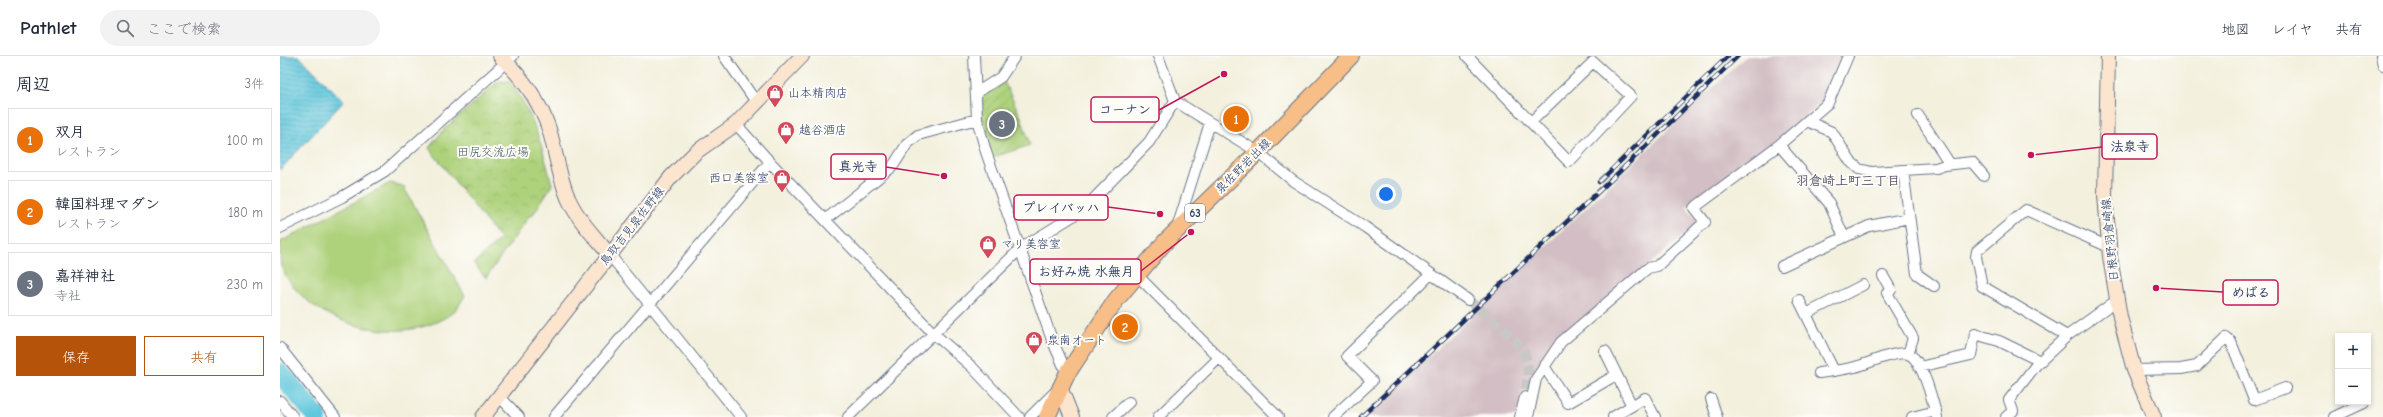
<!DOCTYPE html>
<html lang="ja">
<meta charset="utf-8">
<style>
body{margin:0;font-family:"Comic Neue","Klee One",sans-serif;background:#f2f2f3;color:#1f2937}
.controls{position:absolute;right:12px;bottom:12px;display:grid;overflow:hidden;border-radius:0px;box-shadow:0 2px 6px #0003}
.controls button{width:36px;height:36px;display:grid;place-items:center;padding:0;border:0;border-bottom:1px solid #e0e1e3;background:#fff;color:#1f2937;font:20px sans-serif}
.you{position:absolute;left:1106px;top:138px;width:14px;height:14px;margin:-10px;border:3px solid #fff;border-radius:50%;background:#1a73e8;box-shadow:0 0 0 6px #1a73e833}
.badge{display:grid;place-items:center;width:26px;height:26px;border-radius:50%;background:#b45309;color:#fff;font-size:13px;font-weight:700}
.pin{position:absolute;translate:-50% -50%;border:2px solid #fff;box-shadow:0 1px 4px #0006}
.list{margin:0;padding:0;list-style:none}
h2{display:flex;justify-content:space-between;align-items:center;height:52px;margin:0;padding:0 16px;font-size:17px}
h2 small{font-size:13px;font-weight:400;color:#747a83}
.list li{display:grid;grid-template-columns:26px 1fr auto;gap:12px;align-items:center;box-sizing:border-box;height:64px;margin:0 8px 8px;padding:0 8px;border:1px solid #e0e1e3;border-radius:0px}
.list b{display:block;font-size:15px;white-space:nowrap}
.list p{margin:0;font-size:13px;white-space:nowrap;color:#747a83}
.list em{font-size:13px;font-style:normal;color:#747a83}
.actions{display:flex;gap:8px;padding:12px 16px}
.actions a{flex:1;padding:9px 0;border:1px solid #b45309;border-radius:0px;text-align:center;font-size:14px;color:#b45309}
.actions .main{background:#b45309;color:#fff}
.icon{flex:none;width:22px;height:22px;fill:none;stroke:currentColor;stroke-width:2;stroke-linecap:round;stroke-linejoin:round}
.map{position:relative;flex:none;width:2103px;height:361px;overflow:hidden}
header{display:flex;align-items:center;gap:24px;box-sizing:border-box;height:56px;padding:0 20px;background:#fff;border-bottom:1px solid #e0e1e3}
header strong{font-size:19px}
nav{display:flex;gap:22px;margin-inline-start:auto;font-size:14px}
.search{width:280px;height:36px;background:#f2f2f3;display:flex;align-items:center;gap:10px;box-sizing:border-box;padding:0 14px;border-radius:22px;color:#747a83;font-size:15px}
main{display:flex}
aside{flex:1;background:#fff}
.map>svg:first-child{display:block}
.railway{fill:#d2bec4}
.grass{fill:#aed27b;stroke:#64806c}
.park{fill:url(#park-crowns);stroke:#64806c}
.garden{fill:url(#garden-furrows);stroke:#64806c}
.water{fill:url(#water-rules);stroke:#3e7c9e}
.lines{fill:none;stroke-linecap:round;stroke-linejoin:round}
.river{stroke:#60c8dd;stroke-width:20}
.street-tunnel{stroke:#c8c9c4;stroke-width:10;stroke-dasharray:10 5;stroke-linecap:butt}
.street-casing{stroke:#67738a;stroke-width:12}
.secondary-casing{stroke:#67738a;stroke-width:16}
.primary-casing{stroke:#67738a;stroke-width:18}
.street{stroke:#fff;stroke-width:10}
.secondary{stroke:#fce5cf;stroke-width:14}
.primary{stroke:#f7be87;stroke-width:16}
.rail-casing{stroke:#1b2f5e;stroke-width:4.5}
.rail{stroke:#fdfcf7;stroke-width:3;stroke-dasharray:9;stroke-linecap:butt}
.labels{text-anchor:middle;stroke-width:4;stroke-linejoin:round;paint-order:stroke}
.shield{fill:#fdfcf7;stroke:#5f6c8c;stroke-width:1}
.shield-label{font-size:11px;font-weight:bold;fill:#1b2f5e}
.poi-label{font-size:12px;fill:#1b2f5e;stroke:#fdfcf7;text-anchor:start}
.park-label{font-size:12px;fill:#476067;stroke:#fdfcf7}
.street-label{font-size:12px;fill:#1b2f5e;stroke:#fdfcf7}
.neighbourhood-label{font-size:13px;font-weight:bold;fill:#5b546c;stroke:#fdfcf7}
.leader{fill:none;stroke:#c2185b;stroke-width:1.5}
.callout-dot{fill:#c2185b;stroke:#fdfcf7;stroke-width:1.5}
.callout{fill:#fdfcf7;stroke:#c2185b;stroke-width:1.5}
.callout-label{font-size:13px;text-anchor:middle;font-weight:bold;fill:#1b2f5e}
</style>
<header>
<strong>Pathlet</strong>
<div class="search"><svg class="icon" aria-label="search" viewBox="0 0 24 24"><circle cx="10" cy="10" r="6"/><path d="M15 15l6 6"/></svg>ここで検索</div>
<nav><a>地図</a><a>レイヤ</a><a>共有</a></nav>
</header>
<main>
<aside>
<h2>周辺<small>3件</small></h2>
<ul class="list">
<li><span class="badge" style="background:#e8710a">1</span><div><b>双月</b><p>レストラン</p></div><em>100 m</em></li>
<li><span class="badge" style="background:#e8710a">2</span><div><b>韓国料理マダン</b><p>レストラン</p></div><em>180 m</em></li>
<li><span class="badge" style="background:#6b7280">3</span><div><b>嘉祥神社</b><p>寺社</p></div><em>230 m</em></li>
</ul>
<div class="actions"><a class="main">保存</a><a>共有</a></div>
</aside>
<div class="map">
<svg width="2103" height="361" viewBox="0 0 2103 361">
<defs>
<pattern id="park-crowns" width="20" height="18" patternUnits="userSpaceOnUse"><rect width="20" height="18" fill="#aed27b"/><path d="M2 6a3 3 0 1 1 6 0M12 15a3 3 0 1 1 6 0" fill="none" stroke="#95b56d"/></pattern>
<pattern id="garden-furrows" width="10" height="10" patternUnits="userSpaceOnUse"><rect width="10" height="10" fill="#aed27b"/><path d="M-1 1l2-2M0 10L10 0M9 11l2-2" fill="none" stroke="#95b56d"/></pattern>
<pattern id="water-rules" width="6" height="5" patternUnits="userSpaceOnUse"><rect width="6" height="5" fill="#60c8dd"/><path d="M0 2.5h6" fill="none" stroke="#4ea3b6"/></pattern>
</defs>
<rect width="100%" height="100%" fill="#fdfcf7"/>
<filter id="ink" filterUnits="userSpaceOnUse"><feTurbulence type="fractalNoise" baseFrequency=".025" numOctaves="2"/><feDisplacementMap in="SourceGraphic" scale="8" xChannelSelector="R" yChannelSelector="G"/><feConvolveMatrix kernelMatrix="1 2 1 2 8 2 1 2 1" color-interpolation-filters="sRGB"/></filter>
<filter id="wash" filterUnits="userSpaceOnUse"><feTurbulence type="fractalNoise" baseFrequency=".012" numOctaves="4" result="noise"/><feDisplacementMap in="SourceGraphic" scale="16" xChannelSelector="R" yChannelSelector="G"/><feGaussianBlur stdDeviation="0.9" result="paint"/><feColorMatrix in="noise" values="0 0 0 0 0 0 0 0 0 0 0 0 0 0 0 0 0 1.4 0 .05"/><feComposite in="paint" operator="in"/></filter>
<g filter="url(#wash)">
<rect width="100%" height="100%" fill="#f3f0dd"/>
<path class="railway" d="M1466 0H1564L1546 43 1475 104 1406 151 1419 167 1279 284 1242 336 1237 361H1085Z"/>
<path class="grass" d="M110 127 123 130 185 240C181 245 178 253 172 257 122 294 25 269 1 210 0 204 0 193 0 186Z"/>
<path class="park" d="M229 25C254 57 262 91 272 129L252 160 250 159 206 222 194 208 220 183 149 92 164 73 218 26Z"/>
<path class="garden" d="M723 24 741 61 750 89 711 102 705 86 698 38Z"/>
<path class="water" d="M0 0H19L64 45 0 114Z"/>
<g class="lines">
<path class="river" d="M0 317 37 361"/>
</g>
</g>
<g filter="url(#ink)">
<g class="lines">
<path class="street-tunnel" d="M1188 244C1204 257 1232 278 1243 295 1251 307 1247 327 1245 341"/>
<defs>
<path id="street" d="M444 0 477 47
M694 0 697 63 706 96 771 281 787 318
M878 0 895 45 978 96 1013 125 1085 171 1188 244
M1187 0 1289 106 1351 40 1313 6 1251 66
M2101 0 2103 9
M696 37 721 21 735 0
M1638 59 1670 108
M1527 65 1552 76 1570 105 1579 113 1592 116 1656 112 1665 109 1692 106 1704 120
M456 68 490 106 653 277 692 311 739 361
M1499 89 1549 147 1564 181
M1623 114 1637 218 1654 230
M545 164 613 110 627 88 638 79 697 63
M0 172 62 141 105 115 233 0
M897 172 930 67
M329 198 461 361
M1502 210 1589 170 1629 162
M857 219 998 361
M1603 220 1611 234 1607 237 1633 282 1628 298
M1519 244 1554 315
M1526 258 1583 229
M1787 280 1702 230 1696 201 1697 195 1746 154 1829 191
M0 292 55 361
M1325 295 1352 350
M1264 310 1288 347 1336 319
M1639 311 1691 299 1695 278 1719 285 1760 305
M1854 314 1901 313 1917 310 1946 282 1951 286 1974 344 2005 332
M1539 317C1551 315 1563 314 1575 311 1588 308 1616 294 1628 298 1643 303 1653 347 1657 361
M220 341 239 361
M1431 343 1437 361
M0 345 13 361
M274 361 490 106
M568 361 741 192 803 154 869 86 895 45
M750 361 774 337
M833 361 849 346
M878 361 939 302
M1053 361 1092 325 1067 300 1151 218
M1240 361 1245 341
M1248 361 1256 323 1281 286 1368 212 1377 210 1425 166 1414 152 1499 89 1548 47 1568 0
M1333 361 1365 342 1375 361
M1632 361 1656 355
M1726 361 1733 355 1729 344 1756 309 1787 280 1837 244
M2054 361 2084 347"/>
<path id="secondary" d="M220 0C241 20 260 46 269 73 276 96 279 122 289 144 299 165 315 181 329 198
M1828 0 1825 139 1830 201 1840 261 1854 314 1874 361
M780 331 792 361
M203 361 391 121 416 96 456 68 522 0"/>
<path id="primary" d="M767 361 787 318 836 244 885 186 978 96 1071 0"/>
</defs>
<use href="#street" class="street-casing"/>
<use href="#secondary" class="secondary-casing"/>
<use href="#primary" class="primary-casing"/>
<use href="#street" class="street"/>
<use href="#secondary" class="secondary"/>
<use href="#primary" class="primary"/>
<defs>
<path id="rail" d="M1319 126 1448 0
M1081 361 1357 99 1458 0"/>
</defs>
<use href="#rail" class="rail-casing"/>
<use href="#rail" class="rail"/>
</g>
</g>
<defs>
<symbol id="shop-pin" viewBox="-11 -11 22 30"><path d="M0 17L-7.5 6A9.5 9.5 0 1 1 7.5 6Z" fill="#d1495b" stroke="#fdfcf7"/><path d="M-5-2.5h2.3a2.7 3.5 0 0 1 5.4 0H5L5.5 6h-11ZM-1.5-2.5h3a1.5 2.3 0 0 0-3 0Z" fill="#fff"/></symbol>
</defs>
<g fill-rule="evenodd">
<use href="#shop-pin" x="485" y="27" width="20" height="27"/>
<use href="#shop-pin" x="496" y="64" width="20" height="27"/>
<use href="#shop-pin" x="492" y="112" width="20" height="27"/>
<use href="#shop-pin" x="698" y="178" width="20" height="27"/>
<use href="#shop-pin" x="744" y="274" width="20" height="27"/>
</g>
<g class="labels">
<rect class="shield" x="905" y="148" width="20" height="18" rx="3"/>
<g class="shield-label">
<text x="915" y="161">63</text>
</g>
<g class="poi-label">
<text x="508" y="41">山本精肉店</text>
<text x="519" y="78">越谷酒店</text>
<text x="489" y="126" text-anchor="end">西口美容室</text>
<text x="721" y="192">マリ美容室</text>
<text x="767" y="288">泉南オート</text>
</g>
<g class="park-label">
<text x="213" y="100">田尻交流広場</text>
</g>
<g class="street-label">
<text transform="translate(963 110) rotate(-45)" y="4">泉佐野岩出線</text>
<text transform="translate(352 170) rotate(-52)" y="4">鳥取吉見泉佐野線</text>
<text transform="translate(1830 184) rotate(-96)" y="4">日根野羽倉崎線</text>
</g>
<g class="neighbourhood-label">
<text x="1568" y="129">羽倉崎上町三丁目</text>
</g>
</g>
<path class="leader" d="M944 18L879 54M1751 99L1822 91M664 120L606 111M880 158L828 151M911 176L861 215M1876 232L1943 236"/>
<g class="callout-dot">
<circle cx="944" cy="18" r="4"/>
<circle cx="1751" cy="99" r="4"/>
<circle cx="664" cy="120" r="4"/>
<circle cx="880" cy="158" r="4"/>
<circle cx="911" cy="176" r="4"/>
<circle cx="1876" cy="232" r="4"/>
</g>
<g class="callout">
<rect x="811" y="41" width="68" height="25" rx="4"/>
<rect x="1822" y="78" width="55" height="25" rx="4"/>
<rect x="551" y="98" width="55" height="25" rx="4"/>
<rect x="734" y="139" width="94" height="25" rx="4"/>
<rect x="750" y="203" width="111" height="25" rx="4"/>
<rect x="1943" y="224" width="55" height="25" rx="4"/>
</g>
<g class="callout-label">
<text x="845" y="58">コーナン</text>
<text x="1850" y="95">法泉寺</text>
<text x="578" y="115">真光寺</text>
<text x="781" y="156">プレイバッハ</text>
<text x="806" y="220">お好み焼 水無月</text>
<text x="1971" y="241">めばる</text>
</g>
</svg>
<div class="controls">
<button>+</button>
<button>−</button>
</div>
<div class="you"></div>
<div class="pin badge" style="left:956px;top:63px;background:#e8710a">1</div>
<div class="pin badge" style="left:845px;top:271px;background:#e8710a">2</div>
<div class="pin badge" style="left:722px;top:68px;background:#6b7280">3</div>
</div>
</main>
